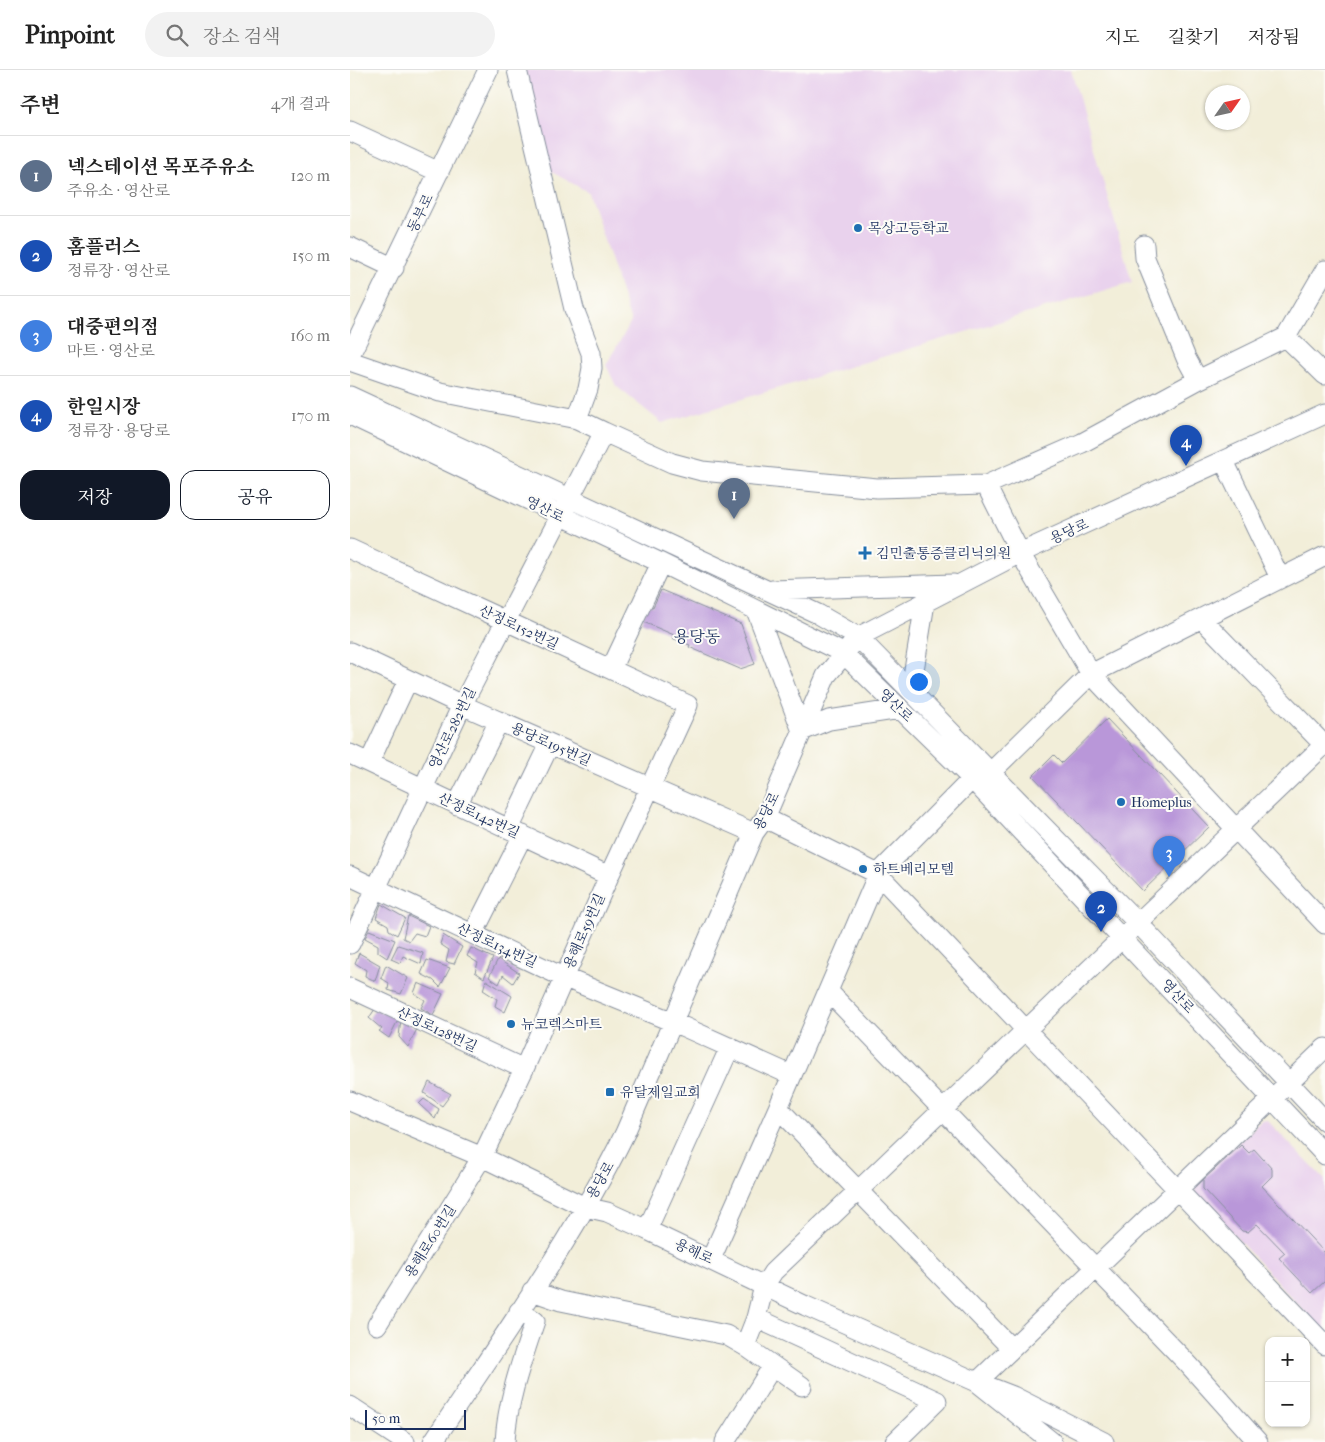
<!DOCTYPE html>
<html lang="ko">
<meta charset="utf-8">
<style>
body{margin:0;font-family:"IM FELL French Canon","Noto Serif KR",serif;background:#f2f2f2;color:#222}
.controls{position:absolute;right:15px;bottom:15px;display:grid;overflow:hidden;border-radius:10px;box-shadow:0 1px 4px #0004}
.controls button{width:45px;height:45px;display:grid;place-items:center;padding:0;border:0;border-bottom:1px solid #e0e0e0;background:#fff;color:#222;font:25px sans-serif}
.compass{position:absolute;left:855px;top:15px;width:45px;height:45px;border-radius:50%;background:#fff;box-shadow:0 1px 4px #0004;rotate:56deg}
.scale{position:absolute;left:15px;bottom:12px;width:101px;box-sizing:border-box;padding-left:5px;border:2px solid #1b2f5e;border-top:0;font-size:14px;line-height:18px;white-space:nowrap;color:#1b2f5e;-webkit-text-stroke:4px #fdfcf7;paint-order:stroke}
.you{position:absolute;left:568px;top:611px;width:18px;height:18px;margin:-12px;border:4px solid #fff;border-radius:50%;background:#1a73e8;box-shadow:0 0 0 8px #1a73e833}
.badge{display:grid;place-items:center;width:32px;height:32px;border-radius:50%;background:#111827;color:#fff;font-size:16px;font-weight:700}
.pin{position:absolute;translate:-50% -41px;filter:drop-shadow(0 1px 2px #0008)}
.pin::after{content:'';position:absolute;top:26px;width:18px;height:15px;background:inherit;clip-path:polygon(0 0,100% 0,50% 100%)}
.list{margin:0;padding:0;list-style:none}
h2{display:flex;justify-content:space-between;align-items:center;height:65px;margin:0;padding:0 20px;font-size:21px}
h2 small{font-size:16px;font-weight:400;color:#767676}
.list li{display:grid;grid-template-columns:32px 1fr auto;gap:15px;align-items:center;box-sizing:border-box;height:80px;padding:0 20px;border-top:1px solid #e0e0e0}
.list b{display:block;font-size:19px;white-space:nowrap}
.list p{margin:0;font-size:16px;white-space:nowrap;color:#767676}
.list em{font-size:16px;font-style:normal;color:#767676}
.actions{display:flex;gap:10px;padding:15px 20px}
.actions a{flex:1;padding:11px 0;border:1px solid #111827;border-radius:15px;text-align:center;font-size:18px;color:#111827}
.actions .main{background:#111827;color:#fff}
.icon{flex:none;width:28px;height:28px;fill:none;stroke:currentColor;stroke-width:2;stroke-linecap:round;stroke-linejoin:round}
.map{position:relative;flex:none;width:975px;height:1372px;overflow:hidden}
header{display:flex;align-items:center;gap:30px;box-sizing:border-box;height:70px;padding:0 25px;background:#fff;border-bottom:1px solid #e0e0e0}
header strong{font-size:24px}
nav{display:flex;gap:28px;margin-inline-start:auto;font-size:18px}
.search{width:350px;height:45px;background:#f2f2f2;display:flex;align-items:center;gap:12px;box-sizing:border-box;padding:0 18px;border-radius:28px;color:#767676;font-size:19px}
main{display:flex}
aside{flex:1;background:#fff}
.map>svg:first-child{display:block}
.built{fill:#e9d2ed}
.building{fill:#b997d9}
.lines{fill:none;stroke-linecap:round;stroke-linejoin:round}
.minor-casing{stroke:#868e9c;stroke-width:21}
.minor{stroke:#fff;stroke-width:19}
.poi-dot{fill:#1f6fb2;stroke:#fdfcf7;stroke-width:2}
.labels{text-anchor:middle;stroke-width:4;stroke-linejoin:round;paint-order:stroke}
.street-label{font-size:14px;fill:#1b2f5e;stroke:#fdfcf7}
.poi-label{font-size:14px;fill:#1b2f5e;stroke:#fdfcf7;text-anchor:start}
.quarter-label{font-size:16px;fill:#1b2f5e;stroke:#fdfcf7}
</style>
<header>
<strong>Pinpoint</strong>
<div class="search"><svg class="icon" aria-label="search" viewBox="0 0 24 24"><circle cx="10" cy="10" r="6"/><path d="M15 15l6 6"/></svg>장소 검색</div>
<nav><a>지도</a><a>길찾기</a><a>저장됨</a></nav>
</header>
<main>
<aside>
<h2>주변<small>4개 결과</small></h2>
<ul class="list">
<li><span class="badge" style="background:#5c6f8a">1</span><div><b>넥스테이션 목포주유소</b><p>주유소 · 영산로</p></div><em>120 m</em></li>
<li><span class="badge" style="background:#1a4fb4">2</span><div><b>홈플러스</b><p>정류장 · 영산로</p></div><em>150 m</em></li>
<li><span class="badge" style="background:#3f7fe0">3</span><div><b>대중편의점</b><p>마트 · 영산로</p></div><em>160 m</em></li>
<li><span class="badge" style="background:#1a4fb4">4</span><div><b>한일시장</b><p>정류장 · 용당로</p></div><em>170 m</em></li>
</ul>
<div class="actions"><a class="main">저장</a><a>공유</a></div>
</aside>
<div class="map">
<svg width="975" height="1372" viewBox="0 0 975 1372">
<rect width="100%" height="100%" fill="#fdfcf7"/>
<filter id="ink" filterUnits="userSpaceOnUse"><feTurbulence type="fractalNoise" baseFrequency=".02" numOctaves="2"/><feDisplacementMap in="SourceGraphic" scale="10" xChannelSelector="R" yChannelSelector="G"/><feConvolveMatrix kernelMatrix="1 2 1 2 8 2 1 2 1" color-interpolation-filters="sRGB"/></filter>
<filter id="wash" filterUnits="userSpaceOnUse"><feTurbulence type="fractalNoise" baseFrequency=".0096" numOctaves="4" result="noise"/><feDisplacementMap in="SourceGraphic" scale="20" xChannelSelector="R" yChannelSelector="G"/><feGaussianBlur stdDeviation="1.12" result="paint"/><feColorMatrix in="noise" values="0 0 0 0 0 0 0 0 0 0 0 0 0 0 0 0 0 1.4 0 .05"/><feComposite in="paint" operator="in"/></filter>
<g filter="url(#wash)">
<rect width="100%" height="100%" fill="#f2eed9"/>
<path class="built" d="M174 0H721L782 212 312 353 266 316 256 295 281 252 238 122 198 100Z
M917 1050 975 1110V1264L846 1124 844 1114 911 1051Z"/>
<g id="blocks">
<path class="building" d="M311 520 391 554 405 594 390 599 339 577 340 575 322 568 324 565 291 551 298 535 303 537Z
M757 649 859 757 793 821 683 706 704 685 712 693Z
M31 834 55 848 47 865 39 860 38 855 26 848Z
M58 846 79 856 75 866 65 863 59 871 53 868Z
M19 860 45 870 37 888 28 882V875L15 868Z
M93 865 112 877 104 894 96 892 99 880 90 874Z
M48 875 73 883 71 894 53 886 50 893 41 889Z
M121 878 143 888 134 908 125 902 128 893 117 886Z
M9 883 30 895 25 911 15 906 16 900 5 893Z
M148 889 169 903 163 913 153 905 149 914 139 907Z
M77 890 100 898 90 917 83 910 71 904Z
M36 895 58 908 51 924 38 920 39 913 31 908Z
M136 910 162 926 155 942 145 936 147 929 133 920Z
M68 913 93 924 83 945 71 938 75 930 64 923Z
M25 939 48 950 39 968 29 961 32 959 19 948Z
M51 949 67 959 58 977 49 967Z
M79 1012 101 1024 92 1036 74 1023Z
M74 1029 89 1039 85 1049 69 1034Z
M891 1075 899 1083 904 1079 922 1099V1106L912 1116 975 1183V1211L962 1223 929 1188 935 1183 907 1154 898 1162 892 1161 853 1119V1110Z"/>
</g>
</g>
<g filter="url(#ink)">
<use href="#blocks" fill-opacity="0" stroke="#868e9c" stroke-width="1"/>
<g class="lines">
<defs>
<path id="minor" d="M167 0 224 239 241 283 242 298 238 319 227 349
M0 61 89 102
M794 175 795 188 836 288 848 310
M0 177 44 198
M936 267 975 200
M936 267 975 305
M0 285 138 0
M0 291 90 322 227 349 254 362
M0 326 468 544 508 567 787 852 975 1051
M0 345 311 493 493 583 622 709 975 1085
M874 391 930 508
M636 415 670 483 741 604 975 854
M0 479 338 635 259 806 174 999 132 1087 27 1255
M422 520 604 514
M406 540 452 661 479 650 550 639
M852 549 975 676
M0 582 112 635 404 763
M261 599 311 493
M564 622V600L575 533
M0 684 259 806
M19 693 58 610
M107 735 149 651
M415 748 528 804 975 1275
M159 759 200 674
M0 806 213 907 323 952 441 1005
M123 864 173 765
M0 874 112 635 254 362 322 393 352 401 527 418 636 415 732 373 848 310 936 267
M0 918 174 999
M478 921 839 1295 908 1372
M0 1031 132 1087 235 1137 257 1142 297 1160 456 1236 627 1312 702 1372
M428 1038 661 1278
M297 1160 380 977
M361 1189 428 1038 528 804 622 709 641 702 741 604 975 486
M182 1221 211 1231 376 1265 395 1276
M406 1248 395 1276 452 1316
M0 1336 55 1372
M83 1372C149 1272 222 1171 275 1063L404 763 415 748 476 606 508 567 670 483 975 344
M155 1372C157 1331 172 1290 185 1251L169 1241
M375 1372 422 1297
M545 1372 587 1331 406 1248 414 1216 423 1202 975 674
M754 1372 663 1326 627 1312 975 978"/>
</defs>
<use href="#minor" class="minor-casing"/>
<use href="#minor" class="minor"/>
</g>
</g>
<g class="poi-dot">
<circle cx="508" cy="158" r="5"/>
<path d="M512.5 475.5h5v5h5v5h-5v5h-5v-5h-5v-5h5z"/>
<circle cx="771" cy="732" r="5"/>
<circle cx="513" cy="799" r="5"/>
<circle cx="161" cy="954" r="5"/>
<rect x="255" y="1017" width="10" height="10" rx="2.5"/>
</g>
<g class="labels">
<g class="street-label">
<text transform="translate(70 143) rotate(-64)" y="5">동부로</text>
<text transform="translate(195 439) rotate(26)" y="5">영산로</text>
<text transform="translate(719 461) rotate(-24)" y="5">용당로</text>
<text transform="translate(169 557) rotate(25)" y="5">산정로152번길</text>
<text transform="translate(546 635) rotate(44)" y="5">영산로</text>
<text transform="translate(102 658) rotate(-64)" y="5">영산로282번길</text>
<text transform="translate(201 674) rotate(24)" y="5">용당로195번길</text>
<text transform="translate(416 741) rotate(-63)" y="5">용당로</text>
<text transform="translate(129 745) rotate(25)" y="5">산정로142번길</text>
<text transform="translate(234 861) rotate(-66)" y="5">용해로59번길</text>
<text transform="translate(147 875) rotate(25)" y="5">산정로134번길</text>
<text transform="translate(828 926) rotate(47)" y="5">영산로</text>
<text transform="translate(87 959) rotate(25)" y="5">산정로128번길</text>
<text transform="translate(250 1110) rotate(-60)" y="5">용당로</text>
<text transform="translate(80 1171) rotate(-58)" y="5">용해로60번길</text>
<text transform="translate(344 1181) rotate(25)" y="5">용해로</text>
</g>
<g class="poi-label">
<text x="518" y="163">목상고등학교</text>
<text x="526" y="488">김민출통증클리닉의원</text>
<text x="781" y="737">Homeplus</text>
<text x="523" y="804">하트베리모텔</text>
<text x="171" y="959">뉴코렉스마트</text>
<text x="270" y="1027">유달제일교회</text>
</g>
<g class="quarter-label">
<text x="347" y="572">용당동</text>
</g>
</g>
</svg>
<div class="controls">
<button>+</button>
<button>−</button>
</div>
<svg class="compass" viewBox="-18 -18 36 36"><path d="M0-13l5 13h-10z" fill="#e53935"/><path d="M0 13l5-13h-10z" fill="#767676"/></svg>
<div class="scale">50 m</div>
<div class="you"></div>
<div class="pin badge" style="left:384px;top:449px;background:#5c6f8a">1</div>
<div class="pin badge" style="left:751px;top:862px;background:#1a4fb4">2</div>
<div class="pin badge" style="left:819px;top:807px;background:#3f7fe0">3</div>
<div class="pin badge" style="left:836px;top:396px;background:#1a4fb4">4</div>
</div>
</main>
